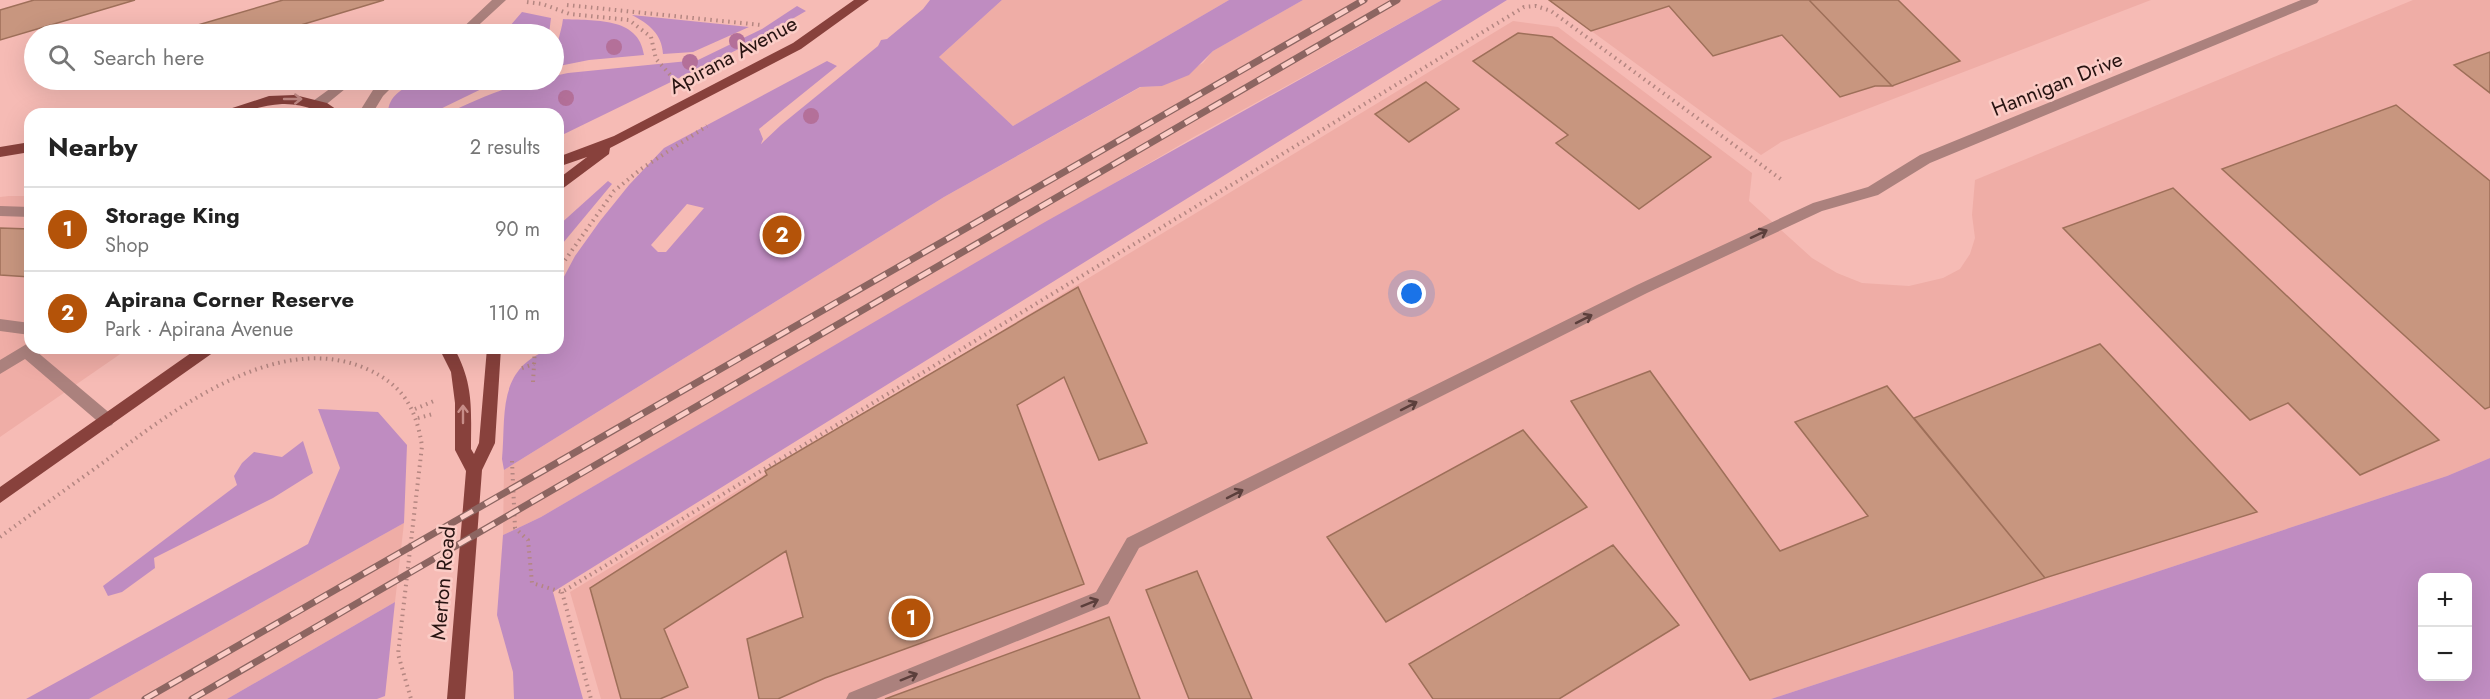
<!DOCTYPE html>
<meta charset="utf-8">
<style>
body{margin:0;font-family:Jost,sans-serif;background:#f2f2f2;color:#222}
.controls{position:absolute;right:18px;bottom:18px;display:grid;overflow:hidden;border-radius:12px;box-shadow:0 6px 24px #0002}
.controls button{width:54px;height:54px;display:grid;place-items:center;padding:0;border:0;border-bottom:2px solid #e0e0e0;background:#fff;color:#222;font:30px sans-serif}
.you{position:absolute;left:1412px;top:294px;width:21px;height:21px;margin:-15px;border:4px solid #fff;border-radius:50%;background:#1a73e8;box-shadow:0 0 0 9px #1a73e833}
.badge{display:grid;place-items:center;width:39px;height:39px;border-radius:50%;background:#b45309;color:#fff;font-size:20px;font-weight:700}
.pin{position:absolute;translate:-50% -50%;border:3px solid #fff;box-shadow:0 2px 6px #0006}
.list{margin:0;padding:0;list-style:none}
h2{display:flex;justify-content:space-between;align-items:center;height:78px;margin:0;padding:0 24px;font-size:26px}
h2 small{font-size:20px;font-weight:400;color:#767676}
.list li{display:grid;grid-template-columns:39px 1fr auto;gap:18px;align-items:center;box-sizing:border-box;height:84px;padding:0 24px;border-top:2px solid #e0e0e0}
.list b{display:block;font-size:22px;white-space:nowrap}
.list p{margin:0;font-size:20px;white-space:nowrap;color:#767676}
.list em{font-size:20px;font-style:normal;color:#767676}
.icon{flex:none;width:33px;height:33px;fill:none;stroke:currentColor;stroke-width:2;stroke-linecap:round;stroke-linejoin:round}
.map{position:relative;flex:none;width:2490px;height:699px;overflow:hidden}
.search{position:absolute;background:#fff;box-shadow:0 6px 24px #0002;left:24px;top:24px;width:540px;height:66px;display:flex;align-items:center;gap:15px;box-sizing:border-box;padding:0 21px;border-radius:33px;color:#767676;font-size:22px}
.panel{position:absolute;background:#fff;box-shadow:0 6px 24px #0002;left:24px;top:108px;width:540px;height:246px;border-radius:18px}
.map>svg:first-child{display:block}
.built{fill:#efada6}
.green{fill:#bf8cc1;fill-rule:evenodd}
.building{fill:#c8967f;stroke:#9e6f59;stroke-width:1.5}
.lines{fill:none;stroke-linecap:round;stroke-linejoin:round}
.path{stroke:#b48681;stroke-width:4;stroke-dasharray:1.5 4.5;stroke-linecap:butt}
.minor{fill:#ab817d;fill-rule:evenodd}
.major{fill:#88413c;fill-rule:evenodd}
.rail-casing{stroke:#8c6561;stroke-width:7}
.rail{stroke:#fbccc6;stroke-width:4.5;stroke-dasharray:14;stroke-linecap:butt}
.tree{fill:#b47099}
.oneway{stroke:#c78d88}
.oneway2{stroke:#5c3f3c}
.labels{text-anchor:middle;stroke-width:5;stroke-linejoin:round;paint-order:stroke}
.street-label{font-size:21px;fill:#271311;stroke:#fbccc6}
</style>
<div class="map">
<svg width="2490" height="699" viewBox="0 0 2490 699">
<rect width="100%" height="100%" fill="#f6bbb5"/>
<path class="built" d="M1002 0H1229L1013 126 939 57Z
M1303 0H1442L1192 138 541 517 503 535 504 470 944 197 1141 87 1162 86 1203 63 1213 51Z
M1549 0H2151L1781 142 1761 155Z
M2413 0H2490V458L2447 476 1771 699H601L570 592 1513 21 1558 27 1752 173 1749 201 1812 258 1837 273 1862 283 1909 286 1943 278 1960 269 1970 254 1975 238 1972 215 1975 180Z
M9 196H30V348H129L0 437V197Z
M404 523 395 602 227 699H89Z"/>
<path class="green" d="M930 0H1002L939 57 1013 126 1229 0H1303L1213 51 1189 75 1162 86 1140 87 944 197 504 470 502 459C506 417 497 373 543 352L544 348H558V288L575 256 600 221 629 185 664 148 827 61 837 66 759 129 763 139 761 144 781 125 878 46 881 40 887 39 923 9ZM687 204 704 208 666 252H658L651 245Z
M1442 0H1507L553 592 583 699H514L513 672 497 615 503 535 541 517 1045 222Z
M797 6 806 11 751 43 558 137V114H446C478 99 518 80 554 80V76L568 73 698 60 762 29Z
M522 12 551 18 549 34H503Z
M632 15 749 27 693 52 663 54C662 34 649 24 632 15Z
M563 19C593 21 639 16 644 55L589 60 554 67C553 50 561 36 563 19Z
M418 80H500L430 114H388C388 95 403 89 418 80Z
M608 181 612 184 558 249V226Z
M318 409 378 412 407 445 404 523 89 699H26L308 544 340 468Z
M303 441 313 473 273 498 154 558 155 568 122 592 108 596 103 586 237 485 234 476 242 463 254 452 282 457Z
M2490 458V699H1771L2447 476ZM2422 578H2468V676H2422Z
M395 602 385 696 377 699H227Z"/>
<path class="building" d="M34 0H135L0 40V10Z
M283 0H384L271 34H167Z
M1549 0H1809L1892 86H1875L1840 97 1782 35 1713 56 1669 6 1591 31Z
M1809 0H1898L1960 61 1892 86Z
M1518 33 1552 37 1711 157 1639 209 1556 143 1568 135 1473 61Z
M2490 52V93L2454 65Z
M1426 82 1459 109 1409 142 1375 114Z
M2396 105 2490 181V407L2485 409 2222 169Z
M2173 188 2439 440 2360 475 2288 403 2250 420 2063 228Z
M0 228 30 229V277L0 275Z
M1078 287 1147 443 1099 460 1064 377 1017 405 1084 584 825 678 778 699H759L747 639 803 617 786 551 664 629 688 687 660 699H621L590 588 767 475 765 471Z
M2100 344 2257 512 2045 578 1914 418Z
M1650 371 1780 551 1868 516 1795 422 1887 386 2045 578 1750 680 1571 401Z
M1523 430 1587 507 1386 622 1327 537Z
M1613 545 1679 625 1559 699H1433L1409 664Z
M1197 571 1252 699H1189L1146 590Z
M1109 617 1140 699H885Z"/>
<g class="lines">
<path class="path" d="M527 2 542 4 570 14 629 20 651 37 656 59 674 79
M567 5 761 25
M558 270 614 191 641 169 707 126
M522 368 534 364
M533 382 535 348
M415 409 434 401
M418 418 433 414
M512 461 515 528 528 540 532 583 562 592 1524 7 1536 6 1551 11 1782 180
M0 537C34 512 69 487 104 462 172 411 277 329 367 369 403 385 416 408 422 446L398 654 411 699
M562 592 591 699"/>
<path class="minor" d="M492 0H506L469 34H456Z
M2301 0H2319L2317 3 1930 163 1878 195 1822 211 1647 293 1139 548 1108 604 876 699H846L849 693 1096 592 1127 538 1637 285 1813 203 1868 187 1920 155Z
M342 80H356L323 107 318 114H304L313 101Z
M385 80H399L383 96 372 114H358L373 90Z
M0 206 30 207V217L0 216Z
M0 319 30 323V335L0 331Z
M30 342V348H37L36 351 112 415 115 420 112 425 107 427 102 425 25 359 0 374V360Z"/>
<path class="major" d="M854 0H869L801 49 610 148 609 154 558 192V179L587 157 558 167V157L614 136 793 43Z
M295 95 327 103 343 114C321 114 304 103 282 104 260 105 244 114 221 114L223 111 269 96Z
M30 142V152L0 157V147Z
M198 348H216L214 352 0 503V487Z
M439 348H454C474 384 471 409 471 449L474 454 479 443 487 348H501L495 443 482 470 465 699H447L466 471 455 450V403L451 372Z"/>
<defs>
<path id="rail" d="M145 699 1364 0
M192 699 1397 0"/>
</defs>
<use href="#rail" class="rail-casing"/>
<use href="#rail" class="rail"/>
</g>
<g class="tree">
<circle cx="737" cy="41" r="8"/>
<circle cx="614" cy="47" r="8"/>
<circle cx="690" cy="62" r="8"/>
<circle cx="566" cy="98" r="8"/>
<circle cx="811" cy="116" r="8"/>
</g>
<defs><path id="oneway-shaft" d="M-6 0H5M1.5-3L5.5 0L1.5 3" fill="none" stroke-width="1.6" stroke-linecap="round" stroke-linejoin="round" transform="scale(1.5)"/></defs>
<g class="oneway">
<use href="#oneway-shaft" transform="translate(293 99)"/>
<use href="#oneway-shaft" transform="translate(463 414) rotate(-90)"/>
</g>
<g class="oneway2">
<use href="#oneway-shaft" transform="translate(1759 234) rotate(-25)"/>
<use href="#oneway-shaft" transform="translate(1584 319) rotate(-27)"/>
<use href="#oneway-shaft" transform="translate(1409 406) rotate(-27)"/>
<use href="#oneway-shaft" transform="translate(1235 494) rotate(-27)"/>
<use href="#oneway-shaft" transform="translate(1090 603) rotate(-22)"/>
<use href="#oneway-shaft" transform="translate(909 677) rotate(-22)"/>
</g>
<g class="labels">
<g class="street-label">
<text transform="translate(733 55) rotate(-28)" y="7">Apirana Avenue</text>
<text transform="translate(2057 84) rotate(-22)" y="7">Hannigan Drive</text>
<text transform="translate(443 583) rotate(-85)" y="7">Merton Road</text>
</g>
</g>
</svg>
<div class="controls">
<button>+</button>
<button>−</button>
</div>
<div class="you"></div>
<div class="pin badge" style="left:911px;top:618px">1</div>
<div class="pin badge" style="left:782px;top:235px">2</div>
<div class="search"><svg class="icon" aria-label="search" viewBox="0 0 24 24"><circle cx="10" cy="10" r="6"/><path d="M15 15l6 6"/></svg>Search here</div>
<section class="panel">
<h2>Nearby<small>2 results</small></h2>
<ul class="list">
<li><span class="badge">1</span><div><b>Storage King</b><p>Shop</p></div><em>90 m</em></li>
<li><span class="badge">2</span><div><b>Apirana Corner Reserve</b><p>Park · Apirana Avenue</p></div><em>110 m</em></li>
</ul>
</section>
</div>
